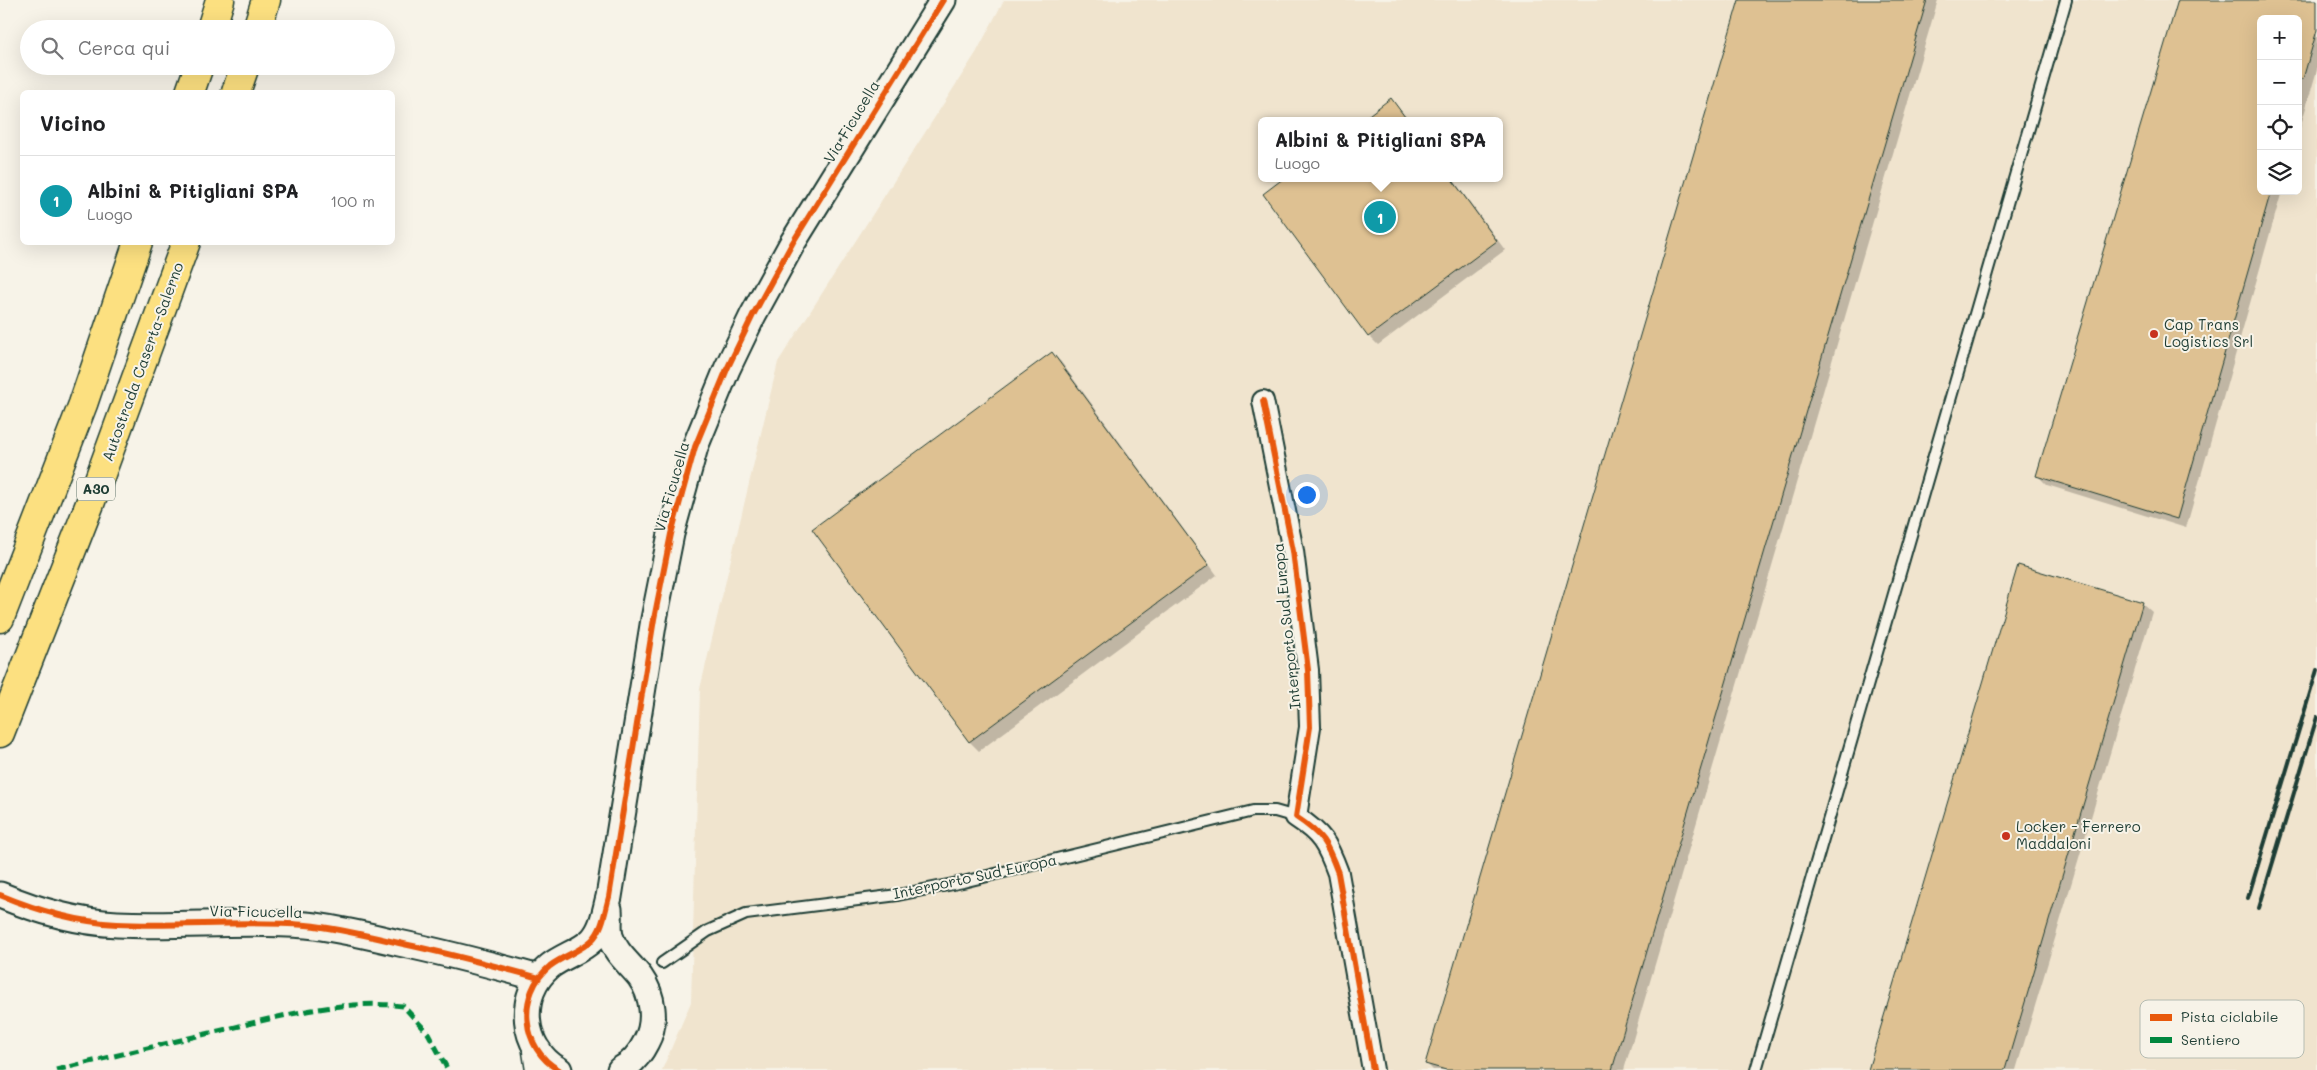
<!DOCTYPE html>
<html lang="it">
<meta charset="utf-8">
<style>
body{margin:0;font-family:Mali,sans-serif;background:#f6f6f6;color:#202124}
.controls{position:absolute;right:15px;top:15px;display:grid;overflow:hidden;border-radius:8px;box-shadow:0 5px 20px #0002}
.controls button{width:45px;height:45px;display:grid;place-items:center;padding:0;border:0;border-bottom:1px solid #e0e0e0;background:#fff;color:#202124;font:25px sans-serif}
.you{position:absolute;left:1306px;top:494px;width:18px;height:18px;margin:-12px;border:4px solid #fff;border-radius:50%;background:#1a73e8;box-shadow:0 0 0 8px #1a73e833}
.badge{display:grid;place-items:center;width:32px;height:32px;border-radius:50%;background:#c8321e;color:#fff;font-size:16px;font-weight:700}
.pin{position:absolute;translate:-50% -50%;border:2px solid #fff;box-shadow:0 1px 5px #0006}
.popup{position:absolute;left:1258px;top:117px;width:245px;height:65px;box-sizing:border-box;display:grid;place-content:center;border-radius:8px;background:#fff;filter:drop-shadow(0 1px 4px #0005);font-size:16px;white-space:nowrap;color:#757577}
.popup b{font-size:19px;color:#202124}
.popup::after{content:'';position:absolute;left:50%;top:100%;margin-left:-10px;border:10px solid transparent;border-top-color:#fff}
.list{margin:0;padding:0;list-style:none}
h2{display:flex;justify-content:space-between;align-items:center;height:65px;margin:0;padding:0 20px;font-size:21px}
h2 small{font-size:16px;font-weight:400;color:#757577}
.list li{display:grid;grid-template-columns:32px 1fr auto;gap:15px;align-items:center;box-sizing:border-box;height:90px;padding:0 20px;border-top:1px solid #e0e0e0}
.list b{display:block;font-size:19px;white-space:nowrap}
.list p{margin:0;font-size:16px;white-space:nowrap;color:#757577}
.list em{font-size:16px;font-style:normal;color:#757577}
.icon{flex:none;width:28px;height:28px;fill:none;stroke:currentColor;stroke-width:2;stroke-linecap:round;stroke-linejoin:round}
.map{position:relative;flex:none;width:2317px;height:1070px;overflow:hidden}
.search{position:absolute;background:#fff;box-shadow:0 5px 20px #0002;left:20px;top:20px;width:375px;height:55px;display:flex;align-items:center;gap:12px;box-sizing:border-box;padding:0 18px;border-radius:28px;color:#757577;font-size:19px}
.panel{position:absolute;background:#fff;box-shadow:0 5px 20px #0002;left:20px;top:90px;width:375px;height:155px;border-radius:8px}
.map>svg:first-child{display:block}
.built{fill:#f0e4ce;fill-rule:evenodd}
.shadow{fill:#0003}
.building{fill:#dec192;stroke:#1f3d34}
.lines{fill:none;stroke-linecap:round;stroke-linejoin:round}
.service-casing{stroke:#1f3d34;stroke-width:14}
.minor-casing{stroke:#1f3d34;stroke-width:24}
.tertiary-casing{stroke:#1f3d34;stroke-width:29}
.secondary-casing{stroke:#1f3d34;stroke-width:31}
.motorway-casing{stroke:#1f3d34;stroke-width:31}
.service{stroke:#f7f3e8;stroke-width:10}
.minor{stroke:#f7f3e8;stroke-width:20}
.tertiary{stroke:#f7f3e8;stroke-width:25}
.secondary{stroke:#f7f3e8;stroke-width:28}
.motorway{stroke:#fce080;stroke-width:28}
.rail{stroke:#1f3d34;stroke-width:4}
.quiet{stroke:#00873e;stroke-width:5;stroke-dasharray:10 5;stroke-linecap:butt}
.cycleway-casing{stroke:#f7f3e8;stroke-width:9}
.cycleway{stroke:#e8590c;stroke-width:6}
.poi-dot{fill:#c8321e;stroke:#f7f3e8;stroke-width:2}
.labels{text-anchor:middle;stroke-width:4;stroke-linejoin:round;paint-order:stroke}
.shield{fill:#f7f3e8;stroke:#60746a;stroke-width:1}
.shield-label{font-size:14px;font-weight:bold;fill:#1f3d34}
.street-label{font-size:15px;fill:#1f3d34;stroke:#f7f3e8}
.poi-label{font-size:15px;fill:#1f3d34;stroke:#f7f3e8;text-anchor:start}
.key{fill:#f7f3e8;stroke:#b6bcb2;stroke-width:1}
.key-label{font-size:14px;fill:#1f3d34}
</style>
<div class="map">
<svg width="2317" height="1070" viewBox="0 0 2317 1070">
<rect width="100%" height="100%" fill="#f7f3e8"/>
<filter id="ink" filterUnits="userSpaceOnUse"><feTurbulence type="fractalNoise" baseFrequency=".02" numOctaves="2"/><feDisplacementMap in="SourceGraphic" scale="10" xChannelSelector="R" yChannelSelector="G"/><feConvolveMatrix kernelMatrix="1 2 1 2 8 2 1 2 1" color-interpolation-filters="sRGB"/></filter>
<g filter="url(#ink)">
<path class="built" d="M1004 0H2317V1070H662L691 1002 700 689 778 362 976 53ZM2261 19H2298V191H2261ZM1261 121H1499V178H1261Z"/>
<path class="shadow" d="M1741 0H1938L1624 1070H1433L1426 1063Z
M2179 0H2317V70L2298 135V19H2261V191H2282L2186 528 2047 485 2038 476Z
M1391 99 1409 121H1363Z
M1286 178H1452L1505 250 1378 345 1369 336Z
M1052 353 1061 362 1217 575 979 751 970 742 814 529Z
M2142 603 2152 612 2016 1070H1870Z"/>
<path class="building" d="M1739 0H1927L1612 1070H1446L1425 1064Z
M2178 0H2317V30L2303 79H2298V19H2261V191H2271L2177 519 2036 476Z
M1391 98 1408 121H1361Z
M1284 178H1451L1497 241 1368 337 1263 194Z
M1052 352 1209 565 969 742 812 529Z
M2018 565 2143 602 2005 1070H1868Z"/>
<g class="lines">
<defs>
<path id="service" d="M662 963 708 931 746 914 898 895 963 882 1253 811H1275L1296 817
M1756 1070 2066 0"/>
<path id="minor" d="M1263 401 1293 551 1308 670 1310 727 1296 817C1322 834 1327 843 1338 873L1373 1070"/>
<path id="tertiary" d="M0 895C36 910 78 922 117 924 180 927 243 920 306 925 337 928 369 936 399 943 446 953 492 965 539 978
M609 909C610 918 608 928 610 936 615 953 630 964 640 977 653 995 657 1022 646 1042 640 1054 632 1064 620 1070
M559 1070C521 1049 516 994 550 966 563 956 581 951 592 940 603 929 605 911 609 897L654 619 671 534 695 447 727 369 753 315 793 242 943 0"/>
<path id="secondary" d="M537 1051 540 1070"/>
<path id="motorway" d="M211 29 220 0
M257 29 266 0
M190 92 199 66
M236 92 245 66
M0 618 83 404 138 242
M0 733 91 501 186 242"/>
</defs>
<use href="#service" class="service-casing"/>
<use href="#minor" class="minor-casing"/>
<use href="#tertiary" class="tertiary-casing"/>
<use href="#secondary" class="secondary-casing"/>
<use href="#motorway" class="motorway-casing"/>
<use href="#service" class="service"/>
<use href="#minor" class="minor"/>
<use href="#tertiary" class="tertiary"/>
<use href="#secondary" class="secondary"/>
<use href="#motorway" class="motorway"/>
<path class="rail" d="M2248 898 2317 670
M2259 908 2317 717"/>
<path class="quiet" d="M56 1070C111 1057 167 1043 223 1030 282 1016 341 999 403 1006L428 1033 448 1070"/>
<defs>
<path id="cycleway" d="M1263 401 1293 551 1308 670 1310 727 1296 817C1322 834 1327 843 1338 873L1373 1070
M0 895C36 910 78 922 117 924 180 927 243 920 306 925 337 928 369 936 399 943 446 953 492 965 539 978
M559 1070C521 1049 516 994 550 966 563 956 581 951 592 940 603 929 605 911 609 897L654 619 671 534 695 447 727 369 753 315 793 242 943 0"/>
</defs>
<use href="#cycleway" class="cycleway-casing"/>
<use href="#cycleway" class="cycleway"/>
</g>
</g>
<g class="poi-dot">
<circle cx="2154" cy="334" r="5"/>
<circle cx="2006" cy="836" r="5"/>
</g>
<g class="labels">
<rect class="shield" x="77" y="477.5" width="38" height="23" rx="4"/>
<g class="shield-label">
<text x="96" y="494">A30</text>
</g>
<g class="street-label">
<text transform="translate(852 122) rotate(-59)" y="5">Via Ficucella</text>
<text transform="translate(143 362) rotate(-70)" y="5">Autostrada Caserta-Salerno</text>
<text transform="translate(672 487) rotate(-74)" y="5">Via Ficucella</text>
<text transform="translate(1287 626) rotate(-96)" y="5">Interporto Sud Europa</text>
<text transform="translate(975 877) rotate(-12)" y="5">Interporto Sud Europa</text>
<text transform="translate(256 912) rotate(1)" y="5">Via Ficucella</text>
</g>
<g class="poi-label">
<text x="2164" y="330">Cap Trans<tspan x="2164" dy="17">Logistics Srl</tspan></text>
<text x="2016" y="832">Locker - Ferrero<tspan x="2016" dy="17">Maddaloni</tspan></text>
</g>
</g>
<rect x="2140" y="1000" width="164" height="58" rx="8" class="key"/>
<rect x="2150" y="1014" width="22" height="7" fill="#e8590c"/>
<rect x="2150" y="1037" width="22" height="6" fill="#00873e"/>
<g class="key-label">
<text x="2181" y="1022">Pista ciclabile</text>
<text x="2181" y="1045">Sentiero</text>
</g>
</svg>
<div class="controls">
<button>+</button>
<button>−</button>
<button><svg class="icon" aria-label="locate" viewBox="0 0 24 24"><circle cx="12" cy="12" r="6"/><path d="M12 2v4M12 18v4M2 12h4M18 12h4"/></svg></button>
<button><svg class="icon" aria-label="layers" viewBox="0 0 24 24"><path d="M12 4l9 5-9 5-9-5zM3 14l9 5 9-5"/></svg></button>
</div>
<div class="you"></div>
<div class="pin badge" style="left:1380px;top:217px;background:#0f9aa8">1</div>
<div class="popup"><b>Albini &amp; Pitigliani SPA</b>Luogo</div>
<div class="search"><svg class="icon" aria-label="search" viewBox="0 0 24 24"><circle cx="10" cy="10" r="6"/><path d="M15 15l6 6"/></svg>Cerca qui</div>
<section class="panel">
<h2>Vicino<small></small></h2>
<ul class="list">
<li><span class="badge" style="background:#0f9aa8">1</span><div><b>Albini &amp; Pitigliani SPA</b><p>Luogo</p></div><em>100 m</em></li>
</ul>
</section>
</div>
